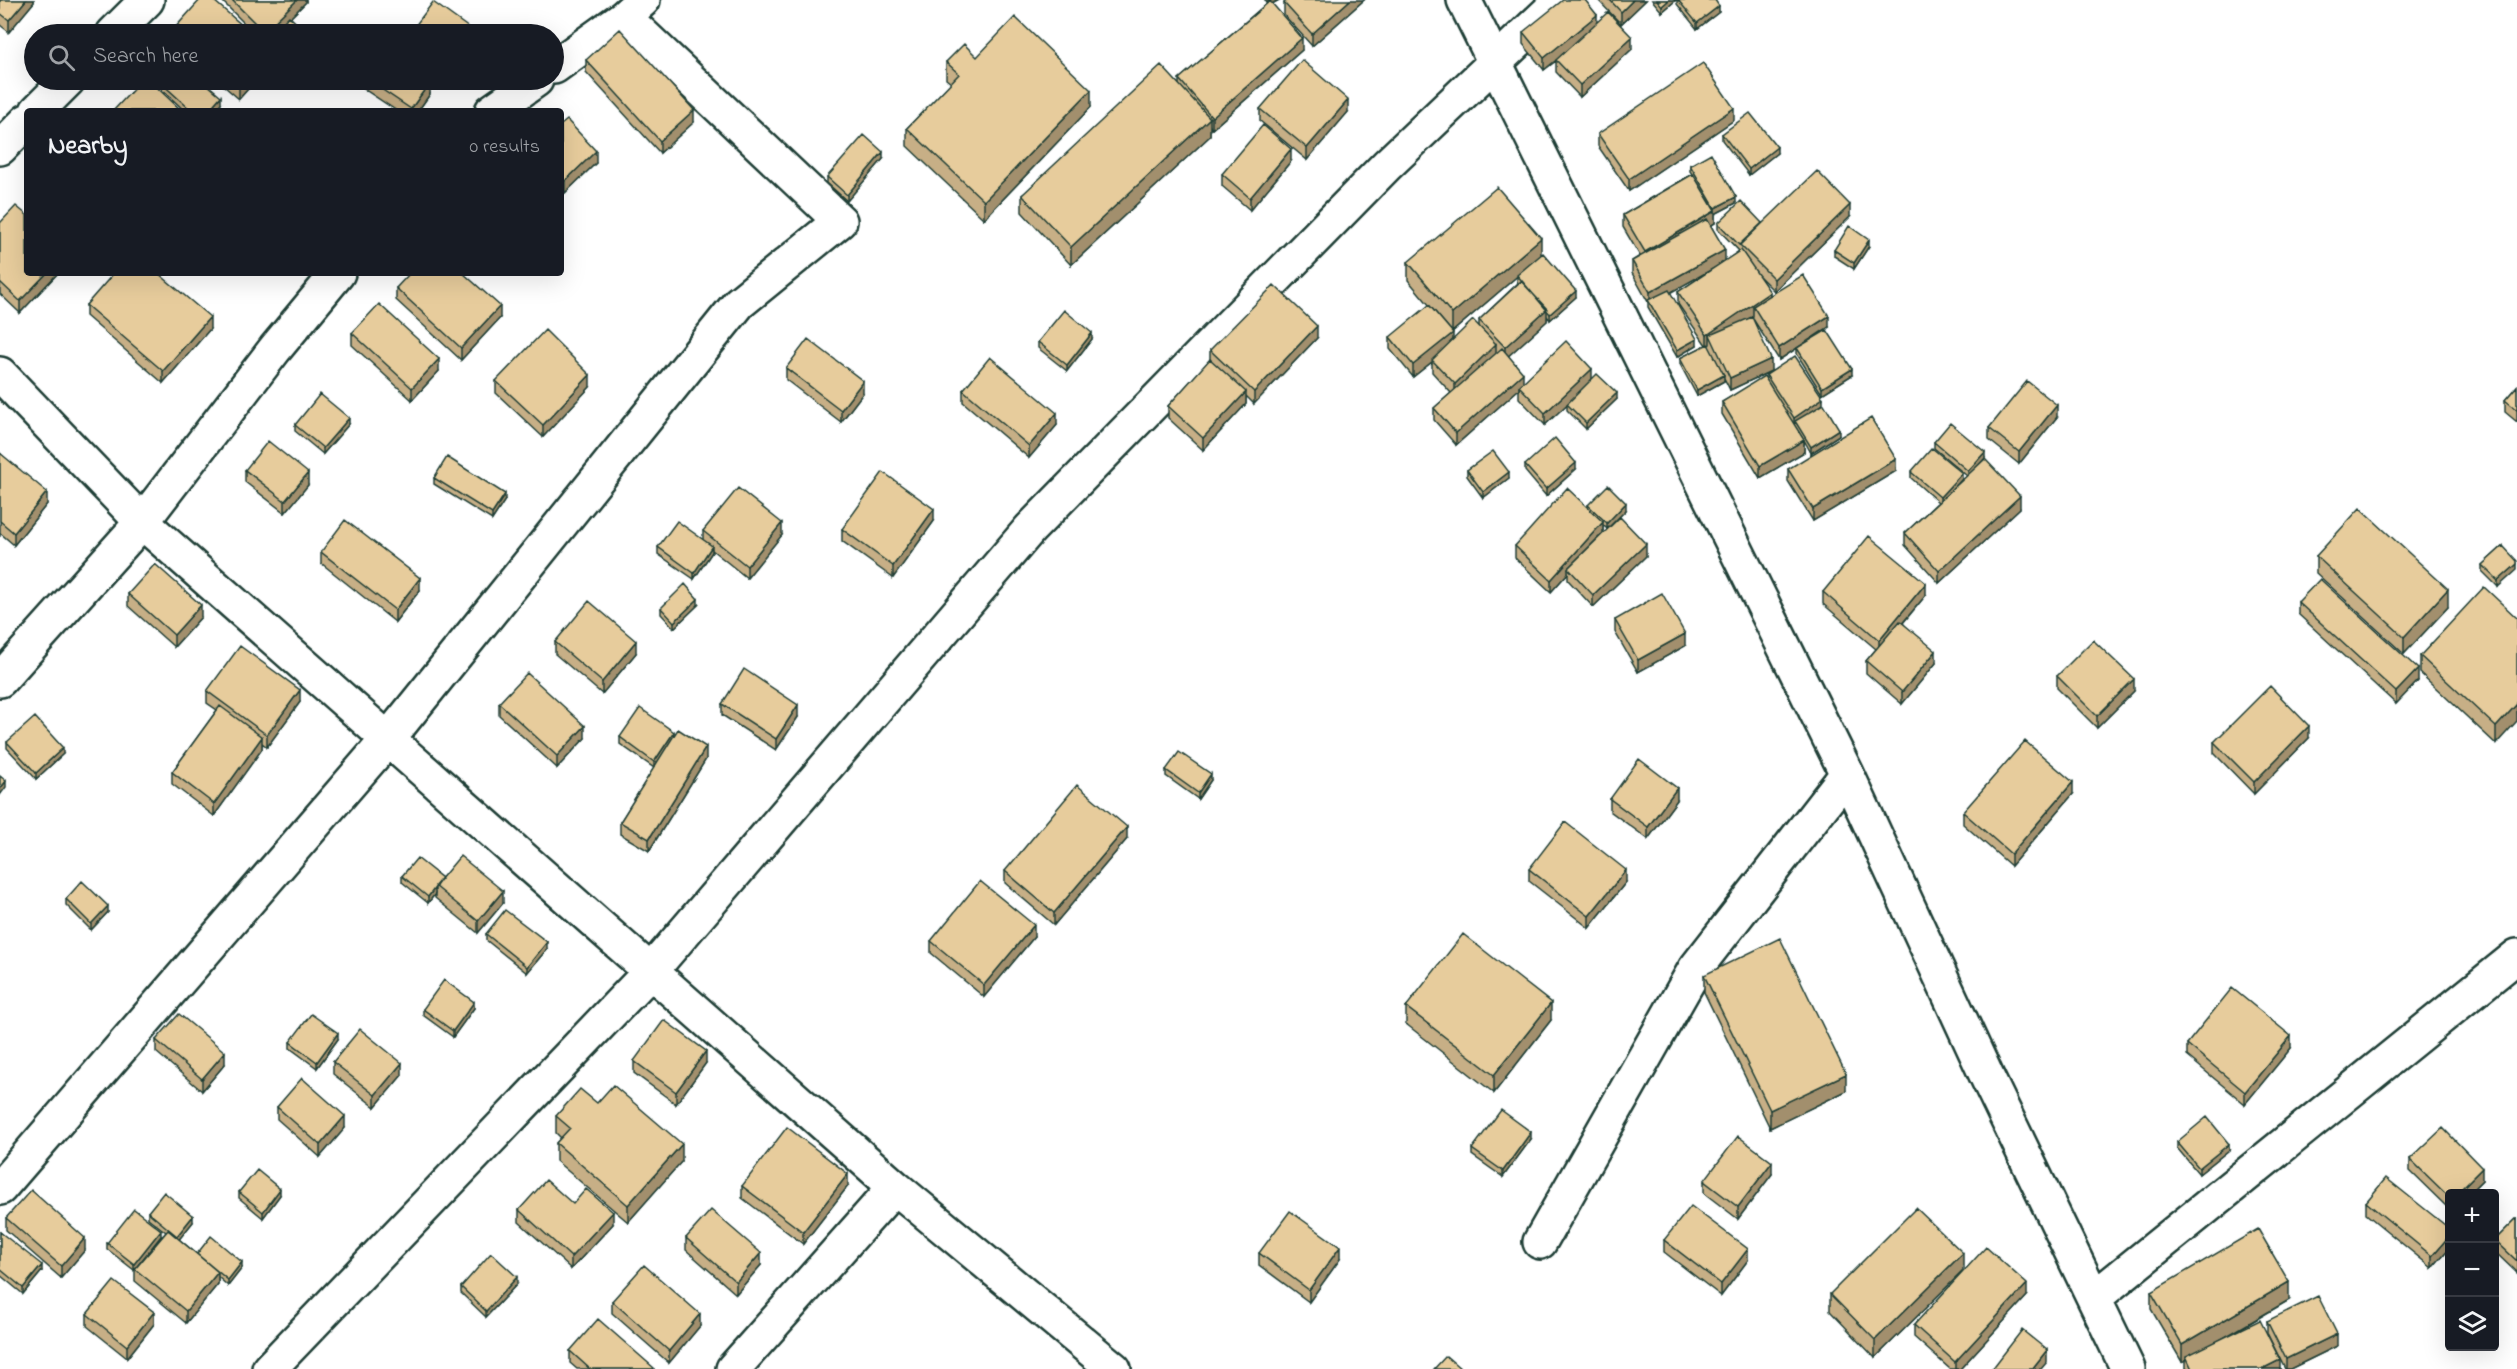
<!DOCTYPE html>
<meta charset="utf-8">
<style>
body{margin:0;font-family:"Indie Flower",sans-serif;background:#20242c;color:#f1f3f6}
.controls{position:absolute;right:18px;bottom:18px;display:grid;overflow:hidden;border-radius:6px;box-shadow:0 6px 24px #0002}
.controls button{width:54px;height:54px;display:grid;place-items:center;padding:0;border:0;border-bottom:2px solid #363941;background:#171b24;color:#f1f3f6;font:30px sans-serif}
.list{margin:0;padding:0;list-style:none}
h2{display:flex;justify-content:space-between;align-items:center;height:78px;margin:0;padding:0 24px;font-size:26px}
h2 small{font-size:20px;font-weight:400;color:#9ea1a6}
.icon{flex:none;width:33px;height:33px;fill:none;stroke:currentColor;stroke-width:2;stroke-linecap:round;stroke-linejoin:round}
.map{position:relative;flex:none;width:2517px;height:1369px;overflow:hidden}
.search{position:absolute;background:#171b24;box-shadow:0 6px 24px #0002;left:24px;top:24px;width:540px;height:66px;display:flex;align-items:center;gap:15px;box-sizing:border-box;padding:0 21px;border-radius:33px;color:#9ea1a6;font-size:22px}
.panel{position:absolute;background:#171b24;box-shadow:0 6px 24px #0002;left:24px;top:108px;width:540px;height:168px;border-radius:6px}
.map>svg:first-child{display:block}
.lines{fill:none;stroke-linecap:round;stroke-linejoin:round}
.minor-casing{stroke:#1f3d34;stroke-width:38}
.minor{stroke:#fff;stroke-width:33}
.wall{fill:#c7af86;stroke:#1f3d34;stroke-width:1.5}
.shaded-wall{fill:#a28f6d;stroke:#1f3d34;stroke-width:1.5}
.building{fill:#e7cc9c;stroke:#1f3d34;stroke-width:1.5}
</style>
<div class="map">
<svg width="2517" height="1369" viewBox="0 0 2517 1369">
<rect width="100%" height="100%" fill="#fff"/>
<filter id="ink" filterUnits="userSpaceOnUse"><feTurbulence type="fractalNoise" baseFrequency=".0167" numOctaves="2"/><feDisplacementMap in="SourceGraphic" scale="12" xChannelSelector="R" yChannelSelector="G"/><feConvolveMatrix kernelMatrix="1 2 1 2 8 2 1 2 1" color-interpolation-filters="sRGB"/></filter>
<g filter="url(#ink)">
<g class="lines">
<defs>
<path id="minor" d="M1464 0 1847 774 1988 1079 2128 1369
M113 34 147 0
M554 67 624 17 643 0
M37 111 68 80
M492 111 536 80
M0 148 27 121
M0 374 142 522 895 1187 1114 1369
M0 680 142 522 275 349 338 273
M0 1188 388 739 739 303 840 221 624 17
M1540 1242 1695 969 1847 774
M2094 1298 2517 956
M269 1369 651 971 1030 529 1387 165 1561 0
M733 1369 895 1187"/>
</defs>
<use href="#minor" class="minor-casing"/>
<use href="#minor" class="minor"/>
</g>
<path class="wall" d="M0 0H34V2L9 32 0 25Z
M221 0H306V2L290 18 308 34H255Z
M1265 0H1279L1272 4 1302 50 1212 129 1210 126V136L1071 265 1022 212V195L1179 85V79L1267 3Z
M1364 0 1312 46 1284 15V3Z
M1598 0H1646L1621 24Z
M1652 0H1676L1662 12Z
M1677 0H1715L1719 12 1697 29 1677 4Z
M1597 22 1632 49 1580 97 1556 72V61L1544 70 1523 44V32Z
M415 26 476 34H418L415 32Z
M174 29 252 34H174Z
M977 57 1091 107 984 219 907 146V128L951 83 946 79V62Z
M586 60 694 122 660 153 586 72Z
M158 80 221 103 213 111H185L158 86Z
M217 80H256L239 99Z
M364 80H425L430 94 418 111H397L364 89Z
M1260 109 1348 112 1307 160 1260 121Z
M1734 120 1629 191 1598 146V134Z
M561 125 596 163 565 193 561 189Z
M1722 134 1777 153 1749 175 1722 140Z
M883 159 847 201 827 183V177Z
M1291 161 1250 210 1222 186V174Z
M1690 165 1736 203 1715 214V223L1711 225 1725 261 1739 251 1718 229V223H1762L1850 217 1774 291 1759 276 1770 295 1829 327 1779 360 1753 319 1771 371 1730 390 1724 378V381L1697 396 1680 364V358L1706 345 1678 304V292L1712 269 1670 292 1697 345 1677 357 1648 307V302L1632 273V261L1640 256 1623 227V215L1692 174 1690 171Z
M0 223 27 273H58L20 313 0 294Z
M1869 246 1854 269 1834 256V250Z
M1541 254 1576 297 1550 320 1547 316V321L1508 356 1523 382 1592 379 1617 399 1586 429 1567 410V404L1545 425 1519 398V389L1456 445 1434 420V408L1451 393 1432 372V362L1413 377 1390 349V337L1453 340 1479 326V320L1518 283 1517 281V276L1452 332 1408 280V262Z
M396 288 500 318 461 360 396 300Z
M86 305 210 329 163 383 86 316Z
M352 333 439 371 412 400 352 345Z
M1317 338 1254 404 1246 396V404L1203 450 1168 418V406L1210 360V350Z
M1092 339 1067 371 1038 348V342Z
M1797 348 1852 375 1822 394 1797 354Z
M786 368 863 393 841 422 786 380Z
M1766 375 1823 404 1839 435 1811 453 1804 440V452L1760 478 1722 414V402L1766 379Z
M496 381 590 387 543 437 496 393Z
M2517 386V422L2505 412V400Z
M963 390 1057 425 1029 458 963 402Z
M2057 417 2019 464 1989 440V428Z
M349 424 323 454 295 431V425Z
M1934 442 1985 458 1979 465 2020 508 1939 583 1905 545V533L1938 502 1911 478V472L1962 479 1953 488 1967 476 1934 448Z
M0 453 47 504 14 545 0 533V537Z
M1525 465 1576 469 1546 496 1525 471Z
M1788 469 1896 471 1813 521 1788 481Z
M245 470 308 485 285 513 245 482Z
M1467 470 1509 478 1483 498 1467 476Z
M434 478 505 500 492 520 434 484Z
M1588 505 1626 510 1607 529 1603 525V533L1646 556 1593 607 1568 580V573L1551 592 1515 558V546L1588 508Z
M934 521 893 578 842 541V529Z
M703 531 782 535 747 578 712 550V552L694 579 658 554V547L703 540Z
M2503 546 2498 587 2482 571V565Z
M321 552 420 590 395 622 321 563Z
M2316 556 2448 607 2404 654 2316 573Z
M1823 592 1926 595 1903 623 1936 663 1902 704 1866 673V661L1876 649 1823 604Z
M128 594 201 617 174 647 128 606Z
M2298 602 2418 681 2396 704 2298 614Z
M698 605 674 628 661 614V608Z
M2517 618 2496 744 2420 673V656Z
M1615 620 1685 646 1638 672 1615 632Z
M555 642 636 653 602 694 555 654Z
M2057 676 2134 691 2097 728 2057 688Z
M207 691 300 702 267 747 262 743V749L214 816 172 784V772L217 710 207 703Z
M499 703 585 738 557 768 499 715Z
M722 704 798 717 776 750 722 715Z
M674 735 706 759 649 851 620 834V822L654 768 620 744V737Z
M2309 738 2254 794 2214 753V742Z
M7 742 63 754 36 779 7 748Z
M1166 770 1211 780 1198 799 1166 776Z
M2073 794 2011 866 1963 824V812Z
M1610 799 1677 800 1648 839 1610 811Z
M1127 839 1054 925 1005 883V871Z
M1529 869 1626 882 1589 928 1529 881Z
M402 876 442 878 503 903 478 933 435 898V894L428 903 402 882Z
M66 899 108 912 91 930 66 905Z
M486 934 547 949 527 973 486 940Z
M1034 937 984 997 931 953V941Z
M1704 975 1846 1091 1770 1128 1704 992Z
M1406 1007 1551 1020 1494 1093 1406 1024Z
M474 1008 453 1037 423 1015V1009Z
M338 1039 317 1068 290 1048V1042Z
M156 1040 225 1064 202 1091 156 1052Z
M2187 1044 2291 1048 2245 1104 2187 1056Z
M634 1061 706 1063 676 1104 634 1073Z
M333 1062 402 1075 375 1107 333 1074Z
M597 1103 682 1161 628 1222 556 1161V1143L561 1138 556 1133V1116Z
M277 1107 345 1128 320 1157 277 1119Z
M1531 1139 1503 1177 1472 1155V1149Z
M2177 1142 2229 1150 2199 1174 2177 1148Z
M2410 1159 2482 1180 2468 1194H2450V1210L2410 1171Z
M1772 1174 1738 1219 1704 1193V1181Z
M742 1186H848L803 1244 742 1198Z
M239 1192 280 1195 263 1218 239 1198Z
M2366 1202 2450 1229V1247L2432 1268 2366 1214Z
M519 1210 613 1224 571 1269 519 1222Z
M148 1212 193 1222 179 1239 197 1254 242 1268 228 1286 218 1277V1284L186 1323 135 1281V1269L166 1232 148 1218Z
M6 1218 85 1250 61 1278 6 1230Z
M2517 1218V1273L2495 1252V1240Z
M0 1232 42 1271 23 1294 0 1275Z
M161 1236 134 1270 107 1249V1243Z
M686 1238 761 1265 736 1294 686 1250Z
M1664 1240 1748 1260 1721 1296 1664 1252Z
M1259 1253 1340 1259 1309 1302 1259 1265Z
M1963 1271 1875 1358 1830 1311V1294Z
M517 1284 486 1317 461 1293V1287Z
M2151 1292 2289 1300 2228 1336 2280 1369H2186V1360L2182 1362 2151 1309Z
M2027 1296 1960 1369H1950L1914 1337V1325Z
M612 1301 700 1326 669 1363 612 1313Z
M87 1314 154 1324 127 1358 87 1326Z
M2267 1321 2337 1346 2290 1369H2285L2267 1333Z
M570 1351 654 1369H577L570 1363Z"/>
<path class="shaded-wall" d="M26 0H34V2L9 32V20Z
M297 0H306V2L274 34H264V32Z
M1268 0H1279L1268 6Z
M1350 0H1364L1312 46V34Z
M1633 0H1646L1621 24V12Z
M1669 0H1676L1662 12V6Z
M1719 6V12L1697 29V23Z
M1597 15V27L1544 70V58Z
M1632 37V49L1580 97V85Z
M1302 38V50L1212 129V117Z
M246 80H256L239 99V87Z
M430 82V94L418 111H411V109Z
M1091 90V107L984 219V201Z
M221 96V103L213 111H208Z
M1348 100V112L1307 160V148Z
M1734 108V120L1629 191V179Z
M694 110V122L660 153V141Z
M1210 118V136L1071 265V247Z
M1777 147V153L1749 175V169Z
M1291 149V161L1250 210V198Z
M596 151V163L565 193V181Z
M883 152V159L847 201V195Z
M1736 197V203L1715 214V208Z
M1850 205V217L1774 291V279Z
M1715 211V223L1645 264V252Z
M1541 238V256L1452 332V314Z
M1869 240V246L1854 269V263Z
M1725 250V262L1650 304V292Z
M47 273H58L20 313V301Z
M1576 291V297L1550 320V314Z
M1770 292V304L1753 306V316L1714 342 1710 335V344L1707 347V335Z
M500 306V318L461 360V348Z
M1547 309V321L1505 359V347Z
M1829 316V327L1779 360V348Z
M210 317V329L163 383V371Z
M1317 326V338L1254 404V392Z
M1092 333V339L1067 371V365Z
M1453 333V345L1413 377V365Z
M1697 339V345L1677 357V350Z
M1496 344V356L1455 396V384Z
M439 359V371L412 400V388Z
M1771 359V371L1730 390V378Z
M1592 369V381L1545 425V413Z
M1852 369V375L1822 394V388Z
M1523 373V385L1519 386V389L1456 445V433Z
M590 375V387L543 437V425Z
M1724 375V381L1697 396V390Z
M863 381V393L841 422V410Z
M1246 392V404L1203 450V438Z
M1617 393V399L1586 429V423Z
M1823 398V404L1794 424V418Z
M2057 405V417L2019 464V452Z
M1057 413V425L1029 458V446Z
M349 418V424L323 454V448Z
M1839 429V435L1811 453V447Z
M1804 440V452L1760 478V466Z
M1985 452V458L1968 477V471Z
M1896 459V471L1813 521V509Z
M1576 463V469L1546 496V489Z
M1509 472V478L1483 498V492Z
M308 473V485L285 513V501Z
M1962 473V479L1940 503V497Z
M47 492V504L14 545V533Z
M505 494V500L492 520V514Z
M2020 496V508L1939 583V571Z
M1626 503V510L1607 529V523Z
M934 509V521L893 578V566Z
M1603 522V533L1568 568V573L1551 592V580Z
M782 523V535L747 578V566Z
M1646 544V556L1593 607V595Z
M712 546V552L694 579V573Z
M2517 564V570L2498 587V581Z
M420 578V590L395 622V610Z
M1926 583V595L1879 651V640Z
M2448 589V607L2404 654V637Z
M698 599V605L674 628V622Z
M201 605V617L174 647V635Z
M1685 634V646L1638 672V660Z
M636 641V653L602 694V682Z
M1936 651V663L1902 704V692Z
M2418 669V681L2396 704V692Z
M2134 679V691L2097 728V716Z
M300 690V702L267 747V735Z
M2517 704V721L2496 744V727Z
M798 705V717L776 750V739Z
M585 726V738L557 768V756Z
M2309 726V738L2254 794V782Z
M674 732V739L654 768V762Z
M262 737V749L214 816V804Z
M706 747V759L649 851V839Z
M63 748V754L36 779V773Z
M1211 774V780L1198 799V793Z
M6 781V787L0 795V789Z
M2073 782V794L2011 866V854Z
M1677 788V800L1648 839V827Z
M1127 827V839L1054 925V913Z
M1626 870V882L1589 928V916Z
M435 888V894L428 903V897Z
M503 891V903L478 933V921Z
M108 906V912L91 930V924Z
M1034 925V937L984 997V985Z
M547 942V949L527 973V967Z
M474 1002V1008L453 1037V1031Z
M1551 1003V1020L1494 1093V1075Z
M338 1033V1039L317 1068V1062Z
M2291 1036V1048L2245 1104V1092Z
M706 1051V1063L676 1104V1092Z
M225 1052V1064L202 1091V1079Z
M402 1063V1075L375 1107V1095Z
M1846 1074V1091L1770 1128V1110Z
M345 1116V1128L320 1157V1145Z
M1531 1132V1139L1503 1177V1171Z
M682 1144V1161L628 1222V1205Z
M2229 1144V1150L2199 1174V1168Z
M1772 1162V1174L1738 1219V1207Z
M2482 1168V1180L2468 1194H2456Z
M848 1174V1186L803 1244V1232Z
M280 1189V1195L263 1218V1212Z
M613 1212V1224L571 1269V1257Z
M193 1216V1222L177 1242V1236Z
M161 1230V1236L134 1270V1264Z
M2450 1235V1247L2432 1268V1256Z
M85 1238V1250L61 1278V1266Z
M1340 1247V1259L1309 1302V1290Z
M1748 1249V1260L1721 1296V1284Z
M761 1253V1265L736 1294V1282Z
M1963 1253V1271L1875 1358V1340Z
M242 1262V1268L228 1286V1280Z
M42 1265V1271L23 1294V1288Z
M218 1272V1284L186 1323V1311Z
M517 1277V1284L486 1317V1311Z
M2289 1282V1300L2187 1359 2186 1356V1360L2182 1362V1345Z
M2027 1284V1296L1960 1369H1955V1362Z
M154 1312V1324L127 1358V1346Z
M700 1314V1326L669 1363V1351Z
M2337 1334V1346L2290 1369H2286V1359Z
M2047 1350V1362L2041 1369H2032Z
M2280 1360V1369H2262Z"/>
<path class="building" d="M0 0H26L9 20 0 13Z
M200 0H213L252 34H180L174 29Z
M232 0H297L264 32Z
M1287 0H1350L1312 34 1284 3Z
M1563 0H1585L1597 15 1544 58 1523 32Z
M1610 0H1633L1621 12Z
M1657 0H1669L1662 6Z
M1678 0H1715L1719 6 1697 23Z
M1270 1 1302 38 1212 117 1179 79Z
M433 2 476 33 475 34H427L415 26Z
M1608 12 1632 37 1580 85 1556 60Z
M289 16 308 34H271Z
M1015 17 1091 90 984 201 907 128 959 74 946 62 964 44 977 57Z
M620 29 694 110 660 141 586 60Z
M1302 60 1348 100 1307 148 1260 109Z
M1703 63 1734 108 1629 179 1598 134Z
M1161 65 1210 118 1071 247 1022 195Z
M142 80H149L182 111H113Z
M158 80H202L221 96 208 111H192Z
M230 80H246L239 87Z
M368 80H425L430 82 411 109Z
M1750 113 1777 147 1749 169 1722 134Z
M567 120 596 151 565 181 561 177V125Z
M1263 125 1291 149 1250 198 1222 174Z
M864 135 883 152 847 195 827 177Z
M1711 153 1736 197 1715 208 1690 165Z
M1817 171 1850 205 1774 279 1740 245Z
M1693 174 1715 211 1645 252 1623 215Z
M1497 187 1541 238 1452 314 1408 262Z
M1741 201 1762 223 1739 245 1718 223Z
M16 206 27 215V273H47L20 301 0 282V223Z
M1707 219 1725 250 1650 292 1632 261Z
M1849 226 1869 240 1854 263 1834 250Z
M1741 250 1770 292 1707 335 1678 292Z
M1543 253 1576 291 1550 314 1517 275Z
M114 273H158L210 317 163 371 86 305Z
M410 273H463L500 306 461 348 396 288Z
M1803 275 1829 316 1779 348 1753 306Z
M1521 281 1547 309 1505 347 1479 320Z
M1274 285 1317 326 1254 392 1210 350Z
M1669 290 1697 339 1677 350 1648 300Z
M379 304 439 359 412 388 352 333Z
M1429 305 1453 333 1413 365 1390 337Z
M1064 310 1092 333 1067 365 1038 342Z
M1752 317 1771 359 1730 378 1710 335Z
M1473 320 1496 344 1455 384 1432 360Z
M545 330 590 375 543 425 496 381Z
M1827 330 1852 369 1822 388 1797 348Z
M808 339 863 381 841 410 786 368Z
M1566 341 1592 369 1545 413 1519 386Z
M1708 344 1724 375 1697 390 1680 358Z
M1502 348 1523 373 1456 433 1434 408Z
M1795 356 1823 398 1794 418 1766 375Z
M990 357 1057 413 1029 446 963 390Z
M1210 359 1246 392 1203 438 1168 406Z
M1597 374 1617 393 1586 423 1567 404Z
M1764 376 1804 440 1760 466 1722 402Z
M2027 381 2057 405 2019 452 1989 428Z
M2517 386V410L2505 400Z
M320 394 349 418 323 448 295 425Z
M1824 404 1839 429 1811 447 1795 421Z
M1871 418 1896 459 1813 509 1788 469Z
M1950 423 1985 452 1968 471 1934 442Z
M1555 438 1576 463 1546 489 1525 465Z
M268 441 308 473 285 501 245 470Z
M1932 448 1962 473 1940 497 1911 472Z
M1493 451 1509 472 1483 492 1467 470Z
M0 453 47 492 14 533 0 521Z
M447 457 505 494 492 514 434 478Z
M1985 459 2020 496 1939 571 1905 533Z
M883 472 934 509 893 566 842 529Z
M1608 485 1626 503 1607 523 1588 505Z
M738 488 782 523 747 566 703 531Z
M1567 488 1603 522 1551 580 1515 546Z
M2360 508 2448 589 2404 637 2316 556Z
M1620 517 1646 544 1593 595 1568 568Z
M345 520 420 578 395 610 321 552Z
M677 521 712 546 694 573 658 547Z
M1869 536 1926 583 1879 640 1823 592Z
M2503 546 2517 561V564L2498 581 2482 565Z
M155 564 201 605 174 635 128 594Z
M2320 579 2418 669 2396 692 2298 602Z
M685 584 698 599 674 622 661 608Z
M2484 587 2517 618V704L2496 727 2420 656Z
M1662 593 1685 634 1638 660 1615 620Z
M589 601 636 641 602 682 555 642Z
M1900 621 1936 651 1902 692 1866 661Z
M2093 640 2134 679 2097 716 2057 676Z
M240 646 300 690 267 735 207 691Z
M744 669 798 705 776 739 722 704Z
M527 673 585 726 557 756 499 703Z
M2270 686 2309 726 2254 782 2214 742Z
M220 706 262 737 214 804 172 772Z
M640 708 674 732 654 762 620 737Z
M35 717 63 748 36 773 7 742Z
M678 729 706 747 649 839 620 822Z
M2025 741 2073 782 2011 854 1963 812Z
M1179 752 1211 774 1198 793 1166 770Z
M1639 759 1677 788 1648 827 1610 799Z
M0 776 6 781 0 789Z
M1077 785 1127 827 1054 913 1005 871Z
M1565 822 1626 870 1589 916 1529 869Z
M460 856 503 891 478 921 435 886Z
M417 858 442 878 428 897 402 876Z
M82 881 108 906 91 924 66 899Z
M980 881 1034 925 984 985 931 941Z
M505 910 547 942 527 967 486 934Z
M1463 934 1551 1003 1494 1075 1406 1007Z
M1780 938 1846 1074 1770 1110 1704 975Z
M444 980 474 1002 453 1031 423 1009Z
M2232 988 2291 1036 2245 1092 2187 1044Z
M179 1014 225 1052 202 1079 156 1040Z
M311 1014 338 1033 317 1062 290 1042Z
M664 1020 706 1051 676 1092 634 1061Z
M360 1029 402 1063 375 1095 333 1062Z
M302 1078 345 1116 320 1145 277 1107Z
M613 1085 682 1144 628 1205 556 1143 570 1128 556 1116 580 1089 597 1103Z
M1501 1110 1531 1132 1503 1171 1472 1149Z
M2207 1117 2229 1144 2199 1168 2177 1142Z
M787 1127 848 1174 803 1232 742 1186Z
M2443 1128 2482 1168 2456 1194H2450V1198L2410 1159Z
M1738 1136 1772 1162 1738 1207 1704 1181Z
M257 1170 280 1189 263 1212 239 1192Z
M2386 1178 2450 1229V1235L2432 1256 2366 1202Z
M546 1180 573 1204 586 1189 613 1212 571 1257 519 1210Z
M31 1190 85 1238 61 1266 6 1218Z
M164 1192 193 1216 177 1236 148 1212Z
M1691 1206 1748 1249 1721 1284 1664 1240Z
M1916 1208 1963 1253 1875 1340 1830 1294Z
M134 1209 161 1230 134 1264 107 1243Z
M711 1210 761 1253 736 1282 686 1238Z
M1290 1211 1340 1247 1309 1290 1259 1253Z
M2517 1218V1261L2495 1240Z
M2258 1229 2289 1282 2182 1345 2151 1292Z
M168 1230 218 1272 186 1311 135 1269Z
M0 1232 42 1265 23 1288 0 1269Z
M211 1236 242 1262 228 1280 197 1254Z
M1986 1247 2027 1284 1955 1362 1914 1325Z
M491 1253 517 1277 486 1311 461 1287Z
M644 1265 700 1314 669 1351 612 1301Z
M114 1281 154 1312 127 1346 87 1314Z
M2318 1296 2337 1334 2286 1359 2267 1321Z
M598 1319 654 1368V1369H590L570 1351Z
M2260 1320 2280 1360 2262 1369H2192L2186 1356Z
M2022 1330 2047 1350 2032 1369H1992Z
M1446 1356 1461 1369H1434Z"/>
</g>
</svg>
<div class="controls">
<button>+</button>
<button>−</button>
<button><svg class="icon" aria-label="layers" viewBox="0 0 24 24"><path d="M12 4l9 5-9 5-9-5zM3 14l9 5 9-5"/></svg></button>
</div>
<div class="search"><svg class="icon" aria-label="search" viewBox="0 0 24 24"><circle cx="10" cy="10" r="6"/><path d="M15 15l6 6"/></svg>Search here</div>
<section class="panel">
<h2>Nearby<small>0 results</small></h2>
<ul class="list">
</ul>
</section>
</div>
